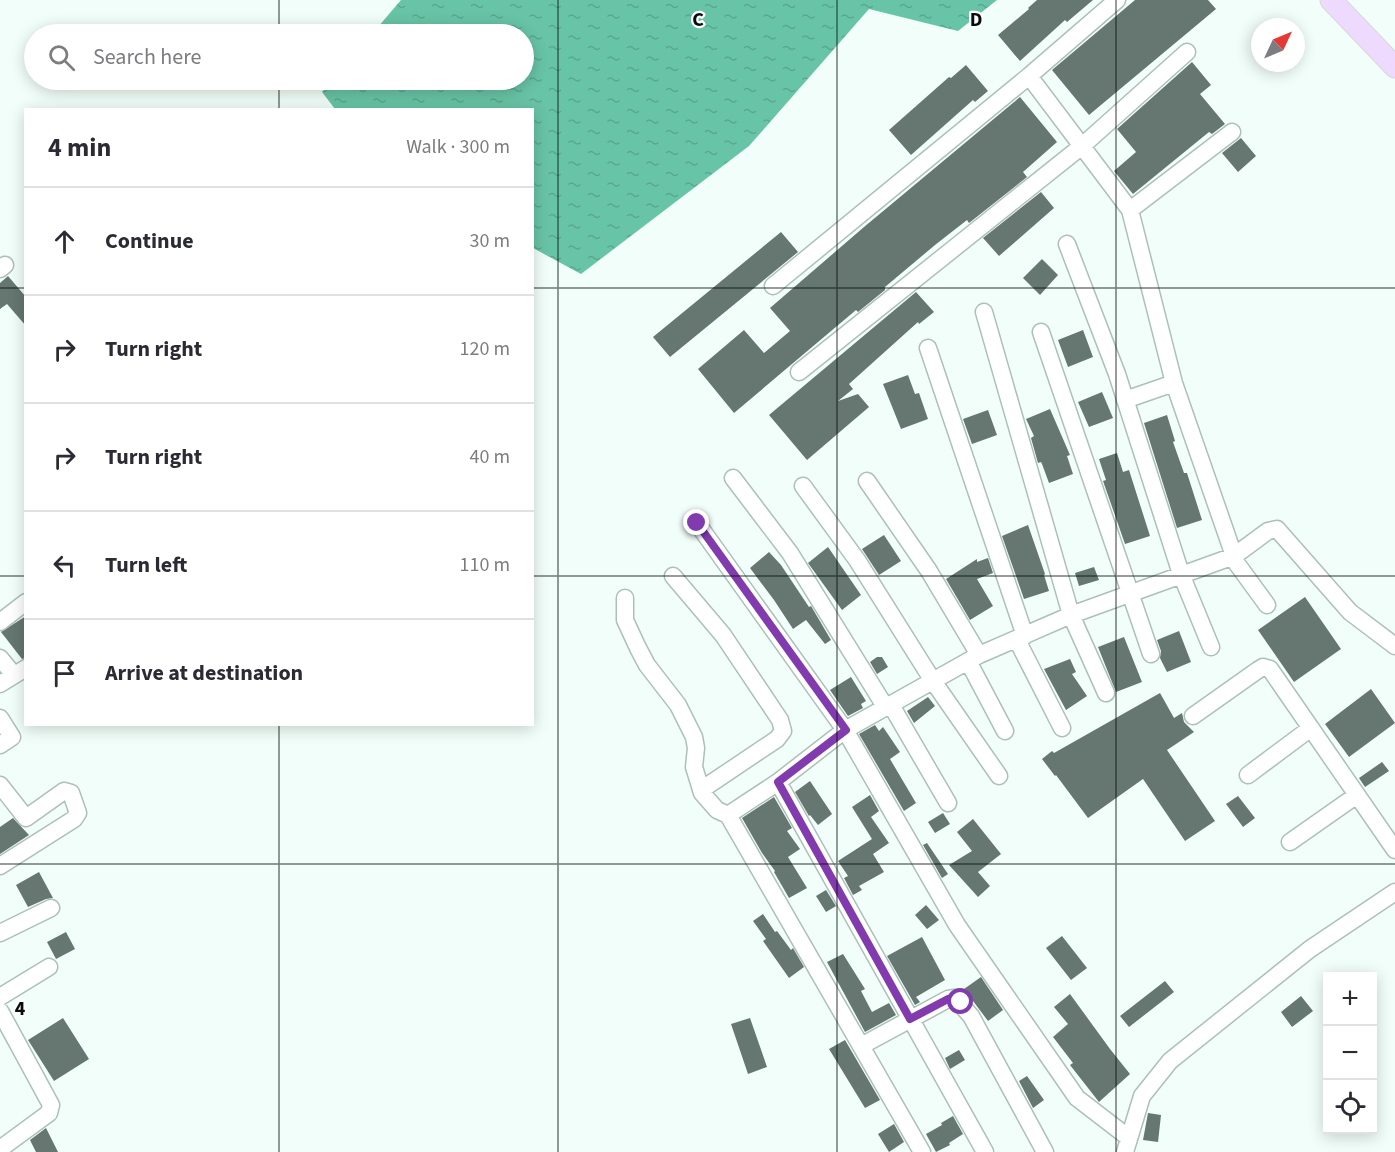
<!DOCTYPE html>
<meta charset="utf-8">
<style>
body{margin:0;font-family:"Source Sans 3",sans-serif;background:#f2f2f3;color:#2b2b33}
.controls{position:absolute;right:18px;bottom:18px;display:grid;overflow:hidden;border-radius:0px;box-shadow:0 3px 15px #0003}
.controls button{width:54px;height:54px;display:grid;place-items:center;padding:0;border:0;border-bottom:2px solid #e1e1e2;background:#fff;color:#2b2b33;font:30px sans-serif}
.compass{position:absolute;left:1251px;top:18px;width:54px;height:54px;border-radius:50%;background:#fff;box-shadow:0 3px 15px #0003;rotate:46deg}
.stop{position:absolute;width:18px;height:18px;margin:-14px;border:4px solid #813bae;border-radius:50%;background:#fff}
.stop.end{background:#813bae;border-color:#fff;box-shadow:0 2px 6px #0008}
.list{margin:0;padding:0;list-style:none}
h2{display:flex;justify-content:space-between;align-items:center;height:78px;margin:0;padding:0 24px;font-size:26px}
h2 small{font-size:20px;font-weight:400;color:#7c7c81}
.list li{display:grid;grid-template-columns:39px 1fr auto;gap:18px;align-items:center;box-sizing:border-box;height:108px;padding:0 24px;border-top:2px solid #e1e1e2}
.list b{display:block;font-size:22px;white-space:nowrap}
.list em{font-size:20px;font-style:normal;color:#7c7c81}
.icon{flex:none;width:33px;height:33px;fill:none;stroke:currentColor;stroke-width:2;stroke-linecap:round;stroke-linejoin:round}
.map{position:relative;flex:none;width:1395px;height:1152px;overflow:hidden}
.search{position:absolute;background:#fff;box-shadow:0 3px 15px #0003;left:24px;top:24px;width:510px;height:66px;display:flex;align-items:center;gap:15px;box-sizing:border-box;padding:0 21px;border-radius:33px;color:#7c7c81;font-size:22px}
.panel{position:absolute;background:#fff;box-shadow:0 3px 15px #0003;left:24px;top:108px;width:510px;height:618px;border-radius:0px}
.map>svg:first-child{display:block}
.water{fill:url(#water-ripples)}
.building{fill:#657770}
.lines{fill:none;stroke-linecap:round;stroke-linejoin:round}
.minor-casing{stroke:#acc0b9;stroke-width:19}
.major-casing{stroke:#d7d8d8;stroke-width:23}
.minor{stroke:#fff;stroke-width:16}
.major{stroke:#eedafe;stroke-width:21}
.route{stroke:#813bae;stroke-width:8}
.grid{fill:none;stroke:#060d0a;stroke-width:1.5;stroke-opacity:0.55}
.grid-label{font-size:20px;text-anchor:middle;font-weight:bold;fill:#060d0a;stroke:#fff;stroke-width:4.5;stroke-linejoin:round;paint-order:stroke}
</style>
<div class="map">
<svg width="1395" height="1152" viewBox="0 0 1395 1152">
<defs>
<pattern id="water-ripples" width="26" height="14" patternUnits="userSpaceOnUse" patternTransform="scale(1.5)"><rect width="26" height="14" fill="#68c4a6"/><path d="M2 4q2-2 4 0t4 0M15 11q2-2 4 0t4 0" fill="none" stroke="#59a78e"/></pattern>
</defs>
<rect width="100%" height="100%" fill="#f2fef9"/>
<path class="water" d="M401 0H997L958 31 869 9 749 146 581 274 533 248 532 110 335 109 322 92 333 80H524V34H372Z"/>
<path class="building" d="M1037 0H1093L1067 22 1065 20 1020 61 998 35 1029 9 1028 8Z
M1135 0H1208L1216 9 1089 115 1052 70Z
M1192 62 1211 85 1200 94 1225 124 1212 134 1209 132 1133 194 1114 171 1136 152 1117 129Z
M966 65 988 91 975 102 973 100 911 155 889 130 949 77 951 78Z
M1020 97 1057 142 1023 172 1027 177 969 223 967 220 935 245 885 287V290L858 312 856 310 734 413 698 369 744 330 764 353 790 331 770 308 864 227Z
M1241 138 1256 156 1238 172 1222 153Z
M1041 192 1054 208 999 256 983 238Z
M781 232 798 252 670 357 653 337Z
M1042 259 1058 275 1040 295 1023 278Z
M8 276 26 297V326L7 304 0 309V283Z
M916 292 934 312 919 324 918 322 849 384 853 389 838 401 858 394 869 407 807 460 769 415Z
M1083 330 1093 357 1068 367 1058 340Z
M908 375 915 394 919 393 928 419 901 429 883 384Z
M1102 392 1113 418 1089 427 1078 402Z
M1050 409 1070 455 1067 456 1073 474 1049 483 1042 464 1041 462 1038 463 1031 438 1034 436 1026 419Z
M988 410 997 435 972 444 963 419Z
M1167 415 1175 441 1173 442 1184 473H1187L1202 520 1177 528 1144 423Z
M1117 453 1123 472 1129 470 1150 536 1125 544 1103 481 1106 480 1099 459Z
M1028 525 1045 574 1044 575 1049 591 1024 599 1002 536Z
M884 535 901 561 879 575 862 549Z
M828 547 861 595 842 610 808 563Z
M769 552 781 565 809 607 811 606 831 640 825 644 806 620 793 629 774 600 750 568Z
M988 558 993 573 977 579 993 606 970 620 946 579 977 559V562Z
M1094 567 1099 580 1079 586 1075 573Z
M1305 597 1341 649 1294 682 1258 630Z
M26 616V658L22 659 1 632Z
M1179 631 1191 662 1167 672 1160 658 1161 651 1157 640Z
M1124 637 1142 682 1116 692 1098 647Z
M877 657H882L888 667 877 674 870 662Z
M1070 659 1076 672 1072 674 1087 696 1066 710 1044 669Z
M851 677 866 701 861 704 863 708 848 716 830 690Z
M1371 689 1395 723 1349 757 1325 724Z
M1160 693 1174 718 1182 713 1184 722 1194 732 1167 750 1215 821 1185 841 1143 779 1088 818 1056 775 1055 776 1042 759 1052 751 1054 753Z
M928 697 935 706 914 723 907 711Z
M875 725 879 731 883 727 900 752 890 759 916 803 904 811 859 734Z
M1382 762 1389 771 1365 787 1359 778Z
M810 781 832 814 818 825 810 815 809 816 795 792Z
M870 795 879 811 871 817 889 843 873 854 884 872 859 886 862 890 853 895 844 878 848 876 838 861 872 839 852 807Z
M1238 796 1255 818 1243 827 1226 804Z
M774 797 792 828 787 831 800 849 788 857 807 888 789 898 774 872 775 871 762 853 742 818Z
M943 813 950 824 935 833 928 822Z
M13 818 29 835 0 854V827Z
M973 819 1001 854 978 872 990 886 978 897 949 865 972 851 957 832Z
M927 843 948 874 942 878 923 845Z
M39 872 53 898 46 899 28 907 16 885Z
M826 890 836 906 826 912 816 896Z
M926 905 939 920 927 929 915 915Z
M763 914 775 932 777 931 791 950 793 948 804 967 789 978 763 941 766 939 753 921Z
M66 932 75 949 56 959 47 942Z
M1062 936 1087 968 1071 980 1046 948Z
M922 937 945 980 916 997 920 1002 915 1005 887 956Z
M843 954 865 989 861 991 872 1012 889 1003 896 1015 865 1032 827 962Z
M981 977 1003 1010 988 1021 964 989Z
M1165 981 1174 992 1129 1027 1120 1016Z
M1070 994 1110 1049 1130 1074 1099 1102 1070 1065 1073 1063 1053 1037 1068 1024 1054 1007Z
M1301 996 1313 1011 1292 1027 1281 1012Z
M63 1018 89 1059 54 1081 28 1040Z
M750 1018 767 1067 748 1074 731 1024Z
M845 1040 880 1100 865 1108 829 1049Z
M959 1050 965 1060 950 1069 945 1058Z
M1027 1076 1044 1100 1033 1108 1019 1081Z
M1148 1113 1161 1115 1158 1142 1143 1140Z
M953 1116 963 1134 949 1143 950 1145 936 1152 926 1134 942 1125 941 1123Z
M894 1124 904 1142 889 1152 878 1134Z
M46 1128 58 1152H36L30 1140Z"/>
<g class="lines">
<defs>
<path id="minor" d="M1029 76 1130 210 1232 132
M1130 210 1174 383
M1067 244 1117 374 1181 574 1211 647
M0 269 5 265
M773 286 1029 76 1117 0
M984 312 1071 615 1106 693
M1041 332 1151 654
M928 348 1025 636
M799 372 1082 146 1187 52
M1125 400 1174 383 1234 556
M733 478 790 553 886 708
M867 481 929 571 979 655
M803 486 857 560 933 681 999 776
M697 523 845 730 957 925 1077 1098 1129 1138
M1232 557 1267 605
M673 576 723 635 780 720 783 731 777 739 701 790
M625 598V620L638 648 647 665 678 705 694 737 696 748 694 767 702 793 717 810 728 815 922 1152
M0 622 26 602
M1017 640 1062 728
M0 658 14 675
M968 661 1005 731
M0 684 26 668
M891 705 948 803
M1193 716 1258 670 1263 667 1270 669 1395 850
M0 718 12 737 0 745
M1248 775 1311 728
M778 782 985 1152
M0 785 26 818 64 791 71 793 78 813 74 819 0 866
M728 815 778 782 845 730 979 655 1071 615 1234 556 1268 531 1277 529 1350 612 1395 646
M1290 842 1357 795
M0 933 51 908
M0 997 49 967
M0 1011 51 1105 49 1113 0 1149
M861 1046 948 999 955 998 971 1016 1045 1152
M1125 1152 1142 1096 1170 1061 1310 949 1395 892"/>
<path id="major" d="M1331 0 1395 67"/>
</defs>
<use href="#minor" class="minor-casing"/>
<use href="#major" class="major-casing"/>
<use href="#minor" class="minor"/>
<use href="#major" class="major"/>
</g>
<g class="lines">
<path class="route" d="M697 523 846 730 778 782 910 1019 948 999 955 998 961 1002"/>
</g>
<path class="grid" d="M279 0V34M558 0V1152M837 0V1152M1116 0V1152M279 80V110M0 288H26M532 288H1395M0 576H26M532 576H1395M279 724V1152M0 864H1395"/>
<g class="grid-label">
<text x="698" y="26">C</text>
<text x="976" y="26">D</text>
<text x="20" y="1015">4</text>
</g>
</svg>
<div class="controls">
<button>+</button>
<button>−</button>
<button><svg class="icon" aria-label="locate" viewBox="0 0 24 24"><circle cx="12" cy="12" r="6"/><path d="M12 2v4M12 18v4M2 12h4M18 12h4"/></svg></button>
</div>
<svg class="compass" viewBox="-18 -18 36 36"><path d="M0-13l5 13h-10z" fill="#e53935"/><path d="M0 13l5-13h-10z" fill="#7c7c81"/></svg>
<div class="stop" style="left:961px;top:1002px"></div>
<div class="stop end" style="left:697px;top:523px"></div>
<div class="search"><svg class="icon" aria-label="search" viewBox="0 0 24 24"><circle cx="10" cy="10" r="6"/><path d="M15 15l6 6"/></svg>Search here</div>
<section class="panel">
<h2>4 min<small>Walk · 300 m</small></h2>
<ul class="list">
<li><svg class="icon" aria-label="ahead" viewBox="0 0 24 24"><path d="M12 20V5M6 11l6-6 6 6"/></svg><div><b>Continue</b></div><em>30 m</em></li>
<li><svg class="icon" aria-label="right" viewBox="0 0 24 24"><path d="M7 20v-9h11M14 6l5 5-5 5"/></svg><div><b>Turn right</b></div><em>120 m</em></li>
<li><svg class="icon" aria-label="right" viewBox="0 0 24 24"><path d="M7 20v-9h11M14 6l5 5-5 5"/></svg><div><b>Turn right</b></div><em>40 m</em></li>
<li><svg class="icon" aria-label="left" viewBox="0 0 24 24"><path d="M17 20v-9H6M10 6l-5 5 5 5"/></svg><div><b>Turn left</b></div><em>110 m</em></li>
<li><svg class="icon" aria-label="arrive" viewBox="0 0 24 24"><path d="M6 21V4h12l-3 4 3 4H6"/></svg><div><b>Arrive at destination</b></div></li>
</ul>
</section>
</div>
